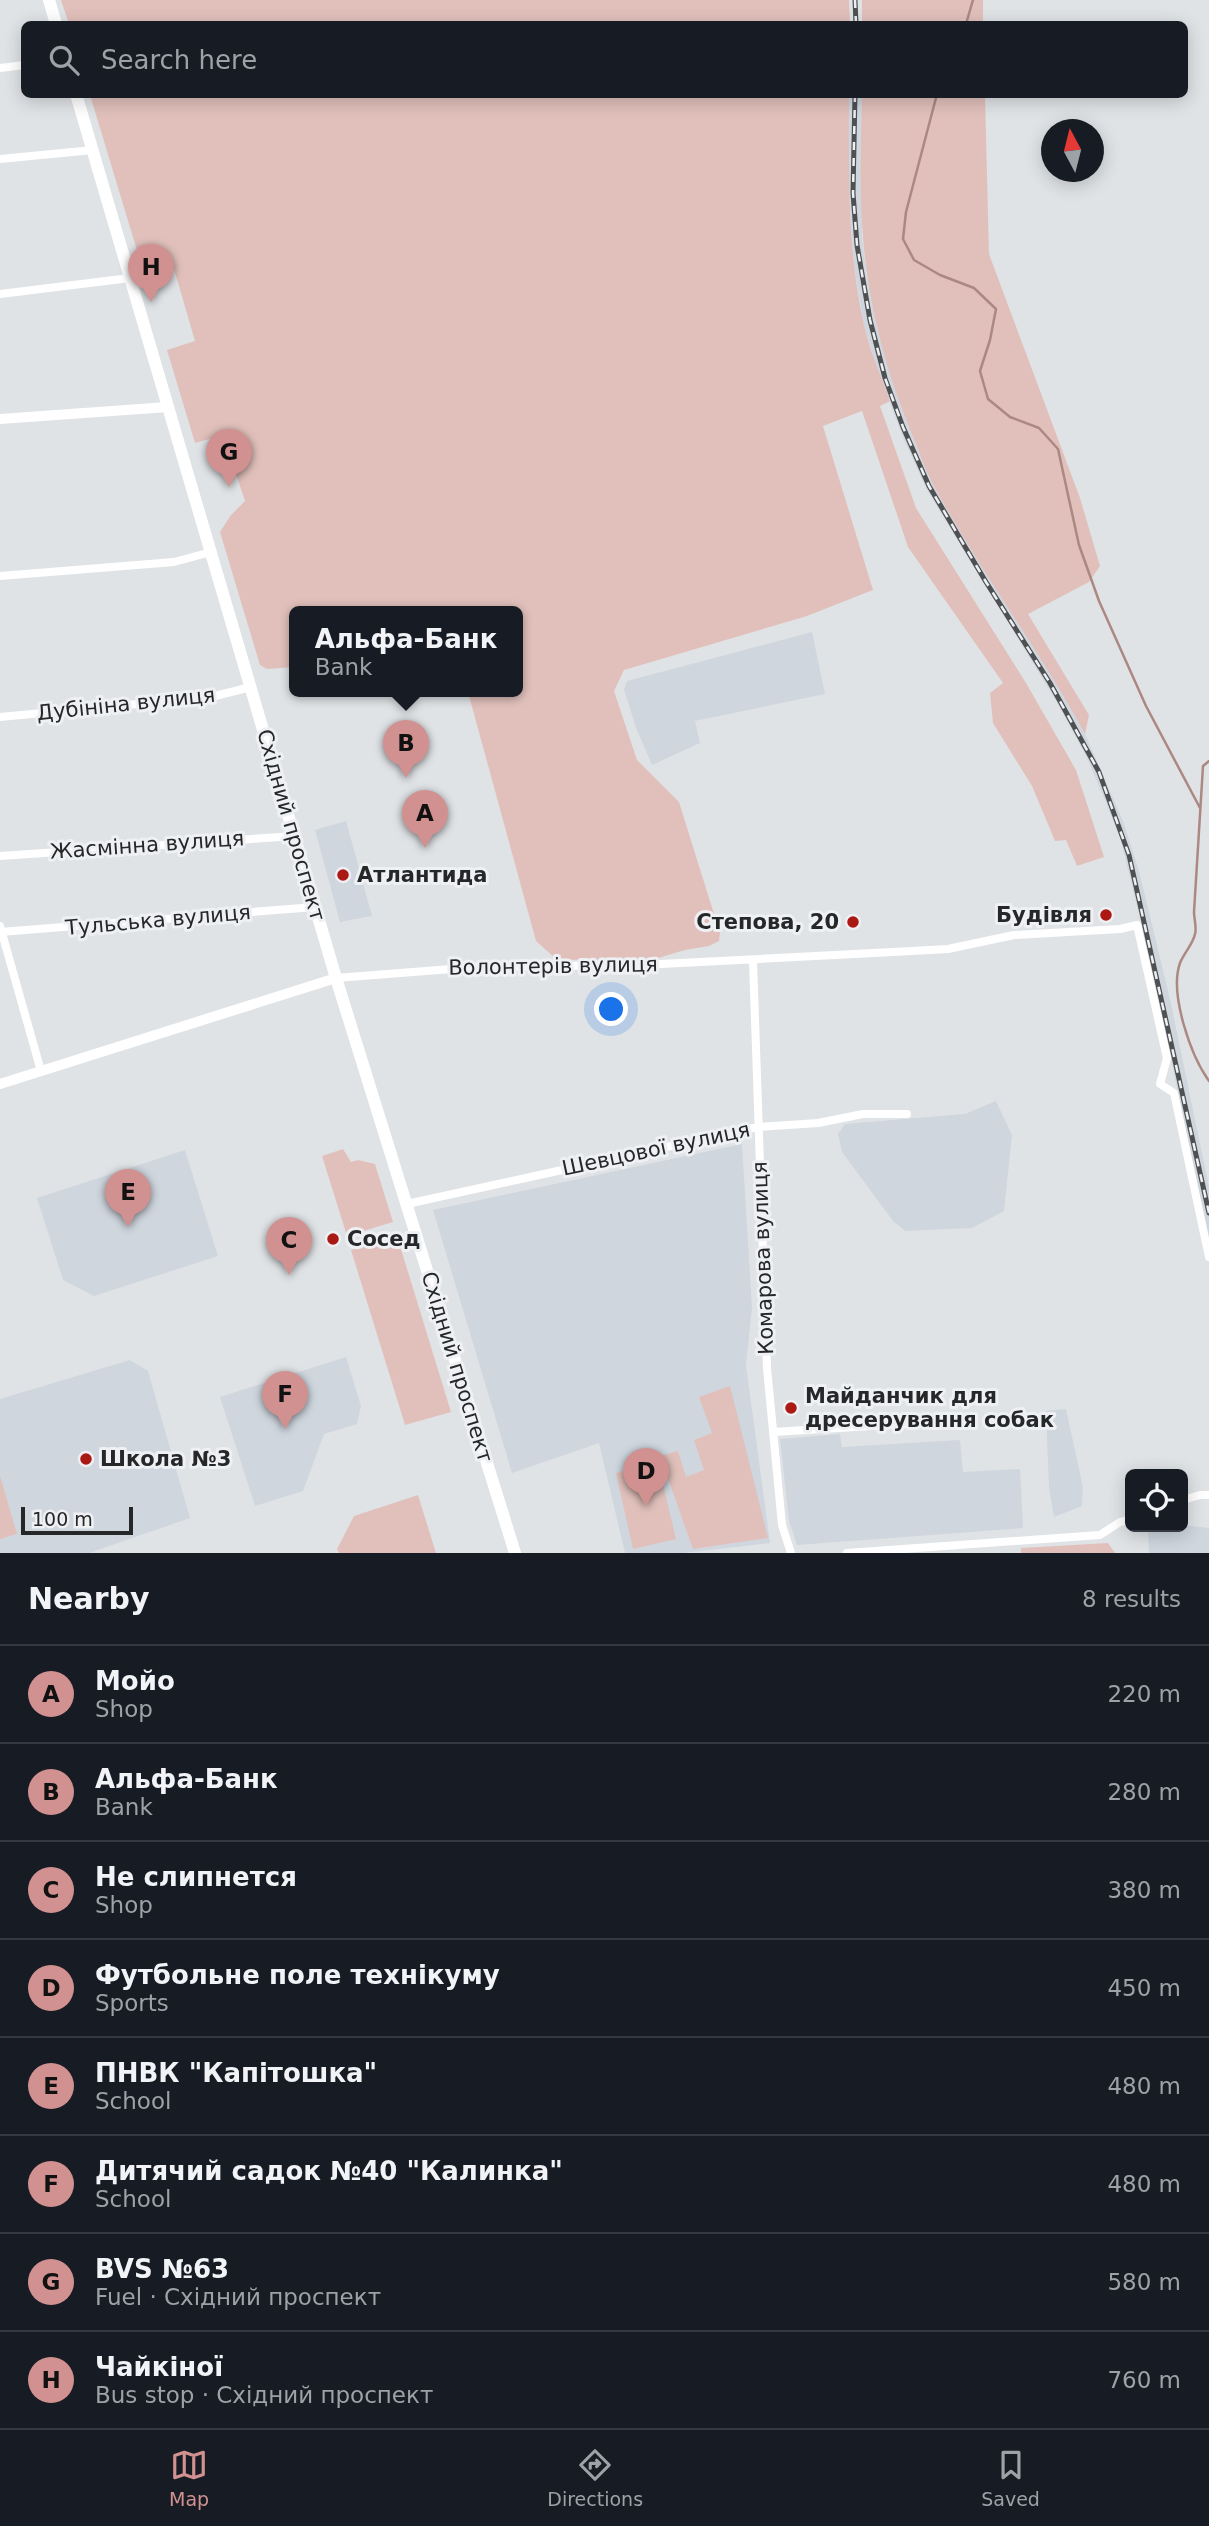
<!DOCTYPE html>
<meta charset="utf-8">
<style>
body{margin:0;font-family:"DejaVu Sans",sans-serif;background:#20242c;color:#f1f3f6}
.controls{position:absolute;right:21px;bottom:21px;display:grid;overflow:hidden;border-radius:10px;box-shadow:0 4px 18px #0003}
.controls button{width:63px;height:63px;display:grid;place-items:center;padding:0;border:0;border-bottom:2px solid #363941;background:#171b24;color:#f1f3f6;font:35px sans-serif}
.compass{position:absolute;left:1041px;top:119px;width:63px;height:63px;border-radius:50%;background:#171b24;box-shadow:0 4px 18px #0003;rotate:353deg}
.scale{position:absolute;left:21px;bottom:18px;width:112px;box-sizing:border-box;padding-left:7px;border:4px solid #262728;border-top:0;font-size:19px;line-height:24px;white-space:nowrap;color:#262728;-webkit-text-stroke:5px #eef0f3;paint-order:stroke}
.you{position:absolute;left:612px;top:1010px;width:24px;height:24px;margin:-18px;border:5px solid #fff;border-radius:50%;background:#1a73e8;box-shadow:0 0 0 10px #1a73e833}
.badge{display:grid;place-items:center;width:46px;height:46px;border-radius:50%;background:#d29191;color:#111;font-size:23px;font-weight:700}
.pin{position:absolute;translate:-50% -58px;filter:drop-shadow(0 2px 4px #0008)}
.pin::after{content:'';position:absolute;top:37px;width:24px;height:21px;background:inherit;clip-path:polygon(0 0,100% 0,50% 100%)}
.popup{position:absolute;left:289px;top:606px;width:234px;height:91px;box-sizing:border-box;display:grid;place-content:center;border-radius:10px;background:#171b24;filter:drop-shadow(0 2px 5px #0005);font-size:23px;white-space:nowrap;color:#9ea1a6}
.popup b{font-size:26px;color:#f1f3f6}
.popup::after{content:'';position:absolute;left:50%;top:100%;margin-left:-14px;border:14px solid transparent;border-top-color:#171b24}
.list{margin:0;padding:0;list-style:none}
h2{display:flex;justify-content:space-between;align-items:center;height:91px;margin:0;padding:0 28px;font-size:30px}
h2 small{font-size:23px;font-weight:400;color:#9ea1a6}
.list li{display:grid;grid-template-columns:46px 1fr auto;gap:21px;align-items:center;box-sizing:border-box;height:98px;padding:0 28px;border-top:2px solid #363941}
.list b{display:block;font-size:26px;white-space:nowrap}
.list p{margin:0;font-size:23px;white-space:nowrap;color:#9ea1a6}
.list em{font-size:23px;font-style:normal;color:#9ea1a6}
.icon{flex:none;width:38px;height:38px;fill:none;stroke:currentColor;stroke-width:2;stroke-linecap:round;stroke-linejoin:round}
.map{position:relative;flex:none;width:1209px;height:1553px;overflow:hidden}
.search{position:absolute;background:#171b24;box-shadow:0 4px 18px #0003;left:21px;right:21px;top:21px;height:77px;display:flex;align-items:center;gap:18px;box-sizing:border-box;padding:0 24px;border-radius:10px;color:#9ea1a6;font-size:26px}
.sheet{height:875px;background:#171b24}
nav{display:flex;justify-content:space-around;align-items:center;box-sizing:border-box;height:98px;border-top:2px solid #363941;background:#171b24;font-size:19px;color:#9ea1a6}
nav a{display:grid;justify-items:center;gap:4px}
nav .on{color:#d29191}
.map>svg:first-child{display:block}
.built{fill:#cfd6de}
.green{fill:#e1c0bb}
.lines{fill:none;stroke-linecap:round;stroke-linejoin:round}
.stream{stroke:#ac8883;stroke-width:2.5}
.minor{stroke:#fff;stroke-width:8}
.tertiary{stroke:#fff;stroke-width:10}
.secondary{stroke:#fff;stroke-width:12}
.rail-casing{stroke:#4e5051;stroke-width:5}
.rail{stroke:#eef0f3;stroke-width:2.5;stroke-dasharray:8;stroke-linecap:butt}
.poi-dot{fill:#ab1915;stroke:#eef0f3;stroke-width:2.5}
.labels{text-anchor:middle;stroke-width:6;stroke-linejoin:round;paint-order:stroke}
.street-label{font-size:21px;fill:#262728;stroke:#eef0f3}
.poi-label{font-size:21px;font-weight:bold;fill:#262728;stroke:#eef0f3;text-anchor:start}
</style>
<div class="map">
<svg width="1209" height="1553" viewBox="0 0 1209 1553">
<rect width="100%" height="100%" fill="#e0e3e6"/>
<path class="built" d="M849 95H862V236L866 273 877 328 902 410 930 480 993 583 1055 679 1085 734 1123 821 1139 871 1170 999 1209 1187V1247L1155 979 1121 841 1105 800 1086 756 1058 704 927 490 904 440 877 368 864 326 854 265 848 181Z
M812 632 825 694 695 721 700 743 652 765 636 728 624 689 627 681Z
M346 821 372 916 340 922 315 830Z
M996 1101 1012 1135 1004 1211 972 1228 905 1231 893 1221 842 1152 838 1134 845 1124 965 1114Z
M742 1144 752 1307 746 1365 770 1543 683 1553H625L599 1443 512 1473 433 1210Z
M185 1150 218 1256 94 1296 63 1280 37 1198Z
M346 1357 361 1406 357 1424 324 1434 303 1491 255 1506 220 1397Z
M130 1360 148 1371 190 1518 89 1553H0V1399Z
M1066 1409 1083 1487 1082 1506 1054 1517 1049 1488 1046 1411Z
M840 1434 842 1447 960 1440 963 1472 1020 1469 1023 1528 797 1545 789 1521 780 1439Z
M1183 1525 1209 1528V1553H1149L1148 1527H1183Z"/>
<path class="green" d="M61 0H849L850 24H69Z
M862 0H983V24H862Z
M90 95H849C849 172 847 249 864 325 870 351 881 376 890 401L880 406 916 508 1026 683 1076 770 1104 857 1077 866 1066 840 1055 841 1032 786 993 723 990 693 1003 683 908 547 862 411 823 426 873 590 807 616 624 670 614 691 637 760 679 802 720 933 719 941 709 946 685 950 655 959 557 960 536 941 468 692H518V612H294V667L267 669 260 665 220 532 231 515 245 501 223 435 195 443 167 350 195 341 174 269 145 277Z
M862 95H985L989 254 1080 498 1100 566 1089 582 1028 614 1089 715 1085 734C1038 648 978 568 931 481 924 467 919 451 913 437 887 374 868 306 863 237 859 190 861 142 862 95Z
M343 1149 351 1162 358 1160 375 1164 393 1222 347 1236 322 1156Z
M397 1236 451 1412 405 1425 351 1250Z
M730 1386 768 1538 693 1549 660 1456 678 1451 686 1477 704 1470 694 1440 712 1433 699 1397Z
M658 1463 676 1539 633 1549 616 1473Z
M0 1476 17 1534 0 1539Z
M418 1495 436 1553H339L337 1549 354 1516Z
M1108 1543 1115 1553H1021V1548Z"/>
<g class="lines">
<path class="stream" d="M966 24 973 0
M937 94 906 212 903 239 914 260 940 275 974 288 996 309 990 340 980 371 988 399 1010 417 1039 428 1058 449 1079 545 1099 601 1146 706 1200 808
M1209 761 1203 766 1194 912C1194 919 1197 928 1195 934 1193 944 1184 953 1180 963 1169 994 1191 1056 1209 1081"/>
<path class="minor" d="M0 68 24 65
M0 159 93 150
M0 294 130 278
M0 576 174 562 211 552
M0 717 211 697 251 687
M0 856 295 836
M0 926 41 1071
M0 932 315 907
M753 961 767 1368 782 1525 791 1553
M336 978 477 967 641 965 893 952 948 949 1014 935 1120 929 1137 925 1167 1058 1160 1084 1174 1093 1209 1257
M407 1204 758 1127 818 1123 863 1114H907
M773 1432 969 1420
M1183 1500 1200 1495H1209
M847 1553 1100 1535 1120 1522 1130 1520"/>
<path class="tertiary" d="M0 419 168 407
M0 1084 336 978"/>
<path class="secondary" d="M49 0 56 24
M76 94 336 978 515 1553"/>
<defs>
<path id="rail" d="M855 0 856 24
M855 94 853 193 857 245 870 320 885 378 903 427 929 486 986 582 1050 683 1099 772 1129 855 1209 1213"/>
</defs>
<use href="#rail" class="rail-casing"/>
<use href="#rail" class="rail"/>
</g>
<g class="poi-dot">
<circle cx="343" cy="875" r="7"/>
<circle cx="1106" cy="915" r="7"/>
<circle cx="853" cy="922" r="7"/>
<circle cx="333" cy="1239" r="7"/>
<circle cx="791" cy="1408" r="7"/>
<circle cx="86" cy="1459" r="7"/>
</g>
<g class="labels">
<g class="street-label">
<text transform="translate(126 704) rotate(-6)" y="7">Дубініна вулиця</text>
<text transform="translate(291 825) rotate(74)" y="7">Східний проспект</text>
<text transform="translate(147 845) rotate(-4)" y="7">Жасмінна вулиця</text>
<text transform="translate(158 920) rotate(-5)" y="7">Тульська вулиця</text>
<text transform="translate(553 966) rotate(-1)" y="7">Волонтерів вулиця</text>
<text transform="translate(656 1149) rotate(-12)" y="7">Шевцової вулиця</text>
<text transform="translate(763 1258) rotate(-92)" y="7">Комарова вулиця</text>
<text transform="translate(457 1367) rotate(73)" y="7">Східний проспект</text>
</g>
<g class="poi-label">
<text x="357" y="882">Атлантида</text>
<text x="1092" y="922" text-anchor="end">Будівля</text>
<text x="839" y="929" text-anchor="end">Степова, 20</text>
<text x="347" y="1246">Сосед</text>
<text x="805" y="1403">Майданчик для<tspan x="805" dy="24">дресерування собак</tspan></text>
<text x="100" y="1466">Школа №3</text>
</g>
</g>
</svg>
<div class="controls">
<button><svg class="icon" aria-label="locate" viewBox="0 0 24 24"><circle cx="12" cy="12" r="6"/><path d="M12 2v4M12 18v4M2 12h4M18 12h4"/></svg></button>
</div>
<svg class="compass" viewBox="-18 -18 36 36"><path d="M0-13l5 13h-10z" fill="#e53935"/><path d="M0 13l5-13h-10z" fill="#9ea1a6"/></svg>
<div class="scale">100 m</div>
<div class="you"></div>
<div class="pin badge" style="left:425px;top:848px">A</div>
<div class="pin badge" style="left:406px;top:778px">B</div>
<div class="popup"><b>Альфа-Банк</b>Bank</div>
<div class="pin badge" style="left:289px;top:1275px">C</div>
<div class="pin badge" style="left:646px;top:1506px">D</div>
<div class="pin badge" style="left:128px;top:1227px">E</div>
<div class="pin badge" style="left:285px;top:1429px">F</div>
<div class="pin badge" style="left:229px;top:487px">G</div>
<div class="pin badge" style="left:151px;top:302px">H</div>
<div class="search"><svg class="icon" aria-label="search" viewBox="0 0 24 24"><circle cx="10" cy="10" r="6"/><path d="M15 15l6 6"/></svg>Search here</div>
</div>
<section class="sheet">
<h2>Nearby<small>8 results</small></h2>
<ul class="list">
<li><span class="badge">A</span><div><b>Мойо</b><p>Shop</p></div><em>220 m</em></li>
<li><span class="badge">B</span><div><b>Альфа-Банк</b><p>Bank</p></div><em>280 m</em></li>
<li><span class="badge">C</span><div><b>Не слипнется</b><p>Shop</p></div><em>380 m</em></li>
<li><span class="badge">D</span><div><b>Футбольне поле технікуму</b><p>Sports</p></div><em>450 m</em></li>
<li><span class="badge">E</span><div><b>ПНВК &quot;Капітошка&quot;</b><p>School</p></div><em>480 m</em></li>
<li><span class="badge">F</span><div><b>Дитячий садок №40 &quot;Калинка&quot;</b><p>School</p></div><em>480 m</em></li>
<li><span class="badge">G</span><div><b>BVS №63</b><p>Fuel · Східний проспект</p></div><em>580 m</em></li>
<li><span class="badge">H</span><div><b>Чайкіної</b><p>Bus stop · Східний проспект</p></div><em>760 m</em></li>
</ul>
</section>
<nav>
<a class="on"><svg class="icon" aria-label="map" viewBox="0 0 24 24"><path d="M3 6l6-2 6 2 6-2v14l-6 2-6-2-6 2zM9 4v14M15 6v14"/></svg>Map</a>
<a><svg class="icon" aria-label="directions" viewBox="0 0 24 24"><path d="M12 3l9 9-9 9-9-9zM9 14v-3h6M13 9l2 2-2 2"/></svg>Directions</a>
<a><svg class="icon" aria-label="saved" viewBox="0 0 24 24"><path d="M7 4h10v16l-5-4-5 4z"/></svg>Saved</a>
</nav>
